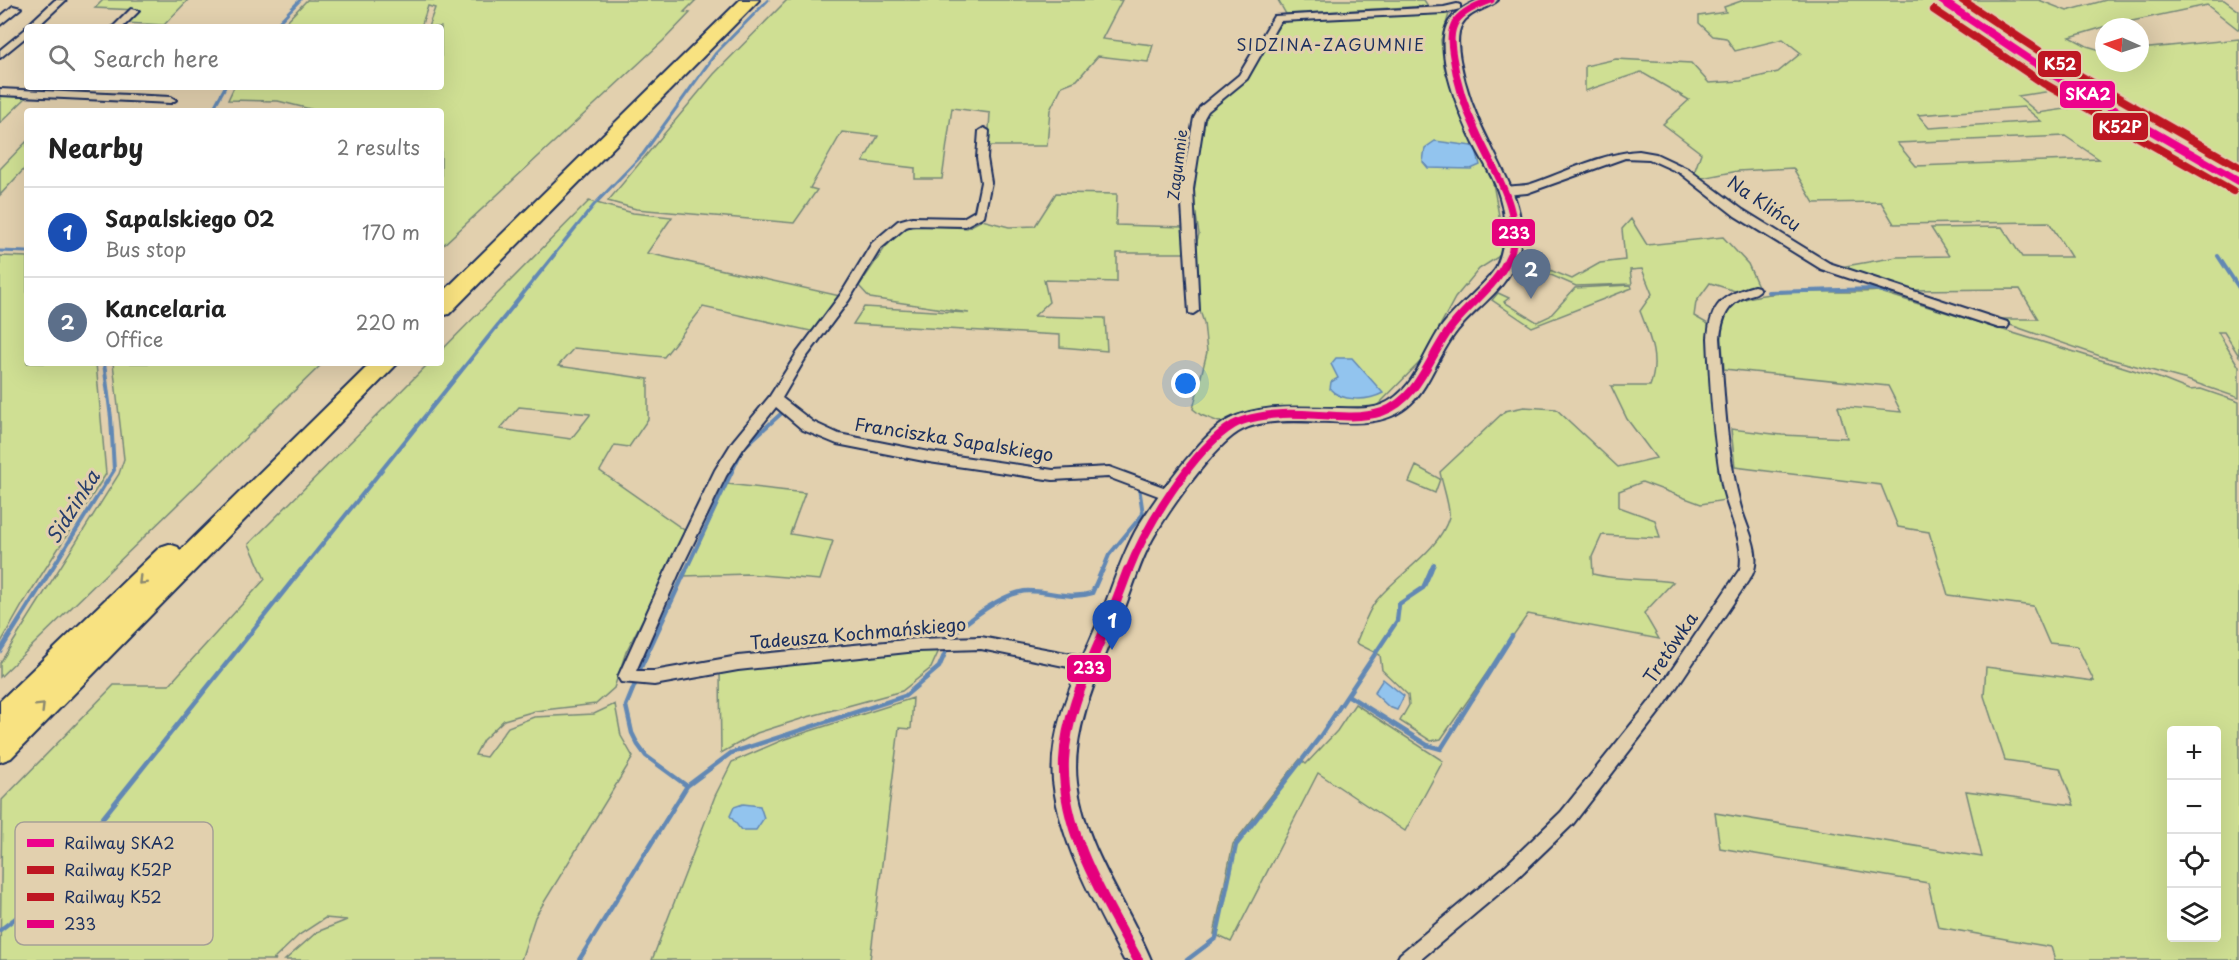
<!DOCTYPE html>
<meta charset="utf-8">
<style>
body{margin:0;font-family:"Playpen Sans",sans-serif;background:#f6f6f6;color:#222}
.controls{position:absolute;right:18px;bottom:18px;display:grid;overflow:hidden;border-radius:6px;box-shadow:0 6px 24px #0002}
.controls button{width:54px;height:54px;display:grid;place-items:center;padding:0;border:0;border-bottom:2px solid #e0e0e0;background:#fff;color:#222;font:30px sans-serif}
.compass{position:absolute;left:2095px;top:18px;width:54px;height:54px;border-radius:50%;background:#fff;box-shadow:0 6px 24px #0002;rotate:273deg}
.you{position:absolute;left:1186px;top:384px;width:21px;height:21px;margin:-15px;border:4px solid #fff;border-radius:50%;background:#1a73e8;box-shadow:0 0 0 9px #1a73e833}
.badge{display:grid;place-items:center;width:39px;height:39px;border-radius:50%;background:#1f6fb2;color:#fff;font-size:20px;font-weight:700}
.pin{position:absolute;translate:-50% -50px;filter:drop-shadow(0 2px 3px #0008)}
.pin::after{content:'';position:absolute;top:32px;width:21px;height:18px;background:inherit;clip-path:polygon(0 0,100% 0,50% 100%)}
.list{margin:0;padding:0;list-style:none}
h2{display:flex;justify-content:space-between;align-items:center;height:78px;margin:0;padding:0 24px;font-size:26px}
h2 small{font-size:20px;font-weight:400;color:#767676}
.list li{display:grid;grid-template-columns:39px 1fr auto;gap:18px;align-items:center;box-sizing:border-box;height:90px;padding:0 24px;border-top:2px solid #e0e0e0}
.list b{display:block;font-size:22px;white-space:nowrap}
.list p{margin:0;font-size:20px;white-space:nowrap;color:#767676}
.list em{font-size:20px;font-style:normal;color:#767676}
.icon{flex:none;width:33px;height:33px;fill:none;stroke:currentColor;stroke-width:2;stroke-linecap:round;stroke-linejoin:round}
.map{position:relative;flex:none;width:2239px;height:960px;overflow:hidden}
.search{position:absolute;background:#fff;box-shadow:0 6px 24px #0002;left:24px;top:24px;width:420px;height:66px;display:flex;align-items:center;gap:15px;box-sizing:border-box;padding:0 21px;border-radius:6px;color:#767676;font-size:22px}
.panel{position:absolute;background:#fff;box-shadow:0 6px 24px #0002;left:24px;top:108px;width:420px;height:258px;border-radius:6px}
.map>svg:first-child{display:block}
.green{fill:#cfdf93;stroke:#758778;stroke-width:1.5;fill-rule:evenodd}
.water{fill:#92c4ee;stroke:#6288b4;stroke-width:1.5}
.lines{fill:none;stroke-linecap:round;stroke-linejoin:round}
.stream-far2{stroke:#6288b4;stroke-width:3}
.stream-far1{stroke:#6288b4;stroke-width:4}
.stream{stroke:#6288b4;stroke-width:4.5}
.street-casing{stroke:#1b2f5e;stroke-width:4}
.secondary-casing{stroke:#1b2f5e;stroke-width:4}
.highway-casing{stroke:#1b2f5e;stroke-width:4}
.street{fill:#e2d0ae;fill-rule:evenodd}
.secondary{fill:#e2d0ae;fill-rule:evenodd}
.highway{fill:#f8e281;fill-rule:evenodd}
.bus-1-far2-casing{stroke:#e2d0ae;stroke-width:10}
.bus-1-far1-casing{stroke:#e2d0ae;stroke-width:13}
.bus-1-casing{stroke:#e2d0ae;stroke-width:15}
.bus-1-far2{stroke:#e5007d;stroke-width:7}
.bus-1-far1{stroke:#e5007d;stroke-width:8}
.bus-1{stroke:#e5007d;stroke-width:10}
.rail-1-casing{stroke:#e2d0ae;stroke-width:12}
.rail-2-casing{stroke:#e2d0ae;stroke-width:12}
.rail-3-casing{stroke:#e2d0ae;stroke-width:12}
.rail-1{stroke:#ed028c;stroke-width:8}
.rail-2{stroke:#be1622;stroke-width:8}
.rail-3{stroke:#be1622;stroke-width:8}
.oneway{stroke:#8a8870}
.labels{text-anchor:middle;stroke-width:6;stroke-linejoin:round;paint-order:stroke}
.far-street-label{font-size:15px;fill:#1b2f5e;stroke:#e2d0ae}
.far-neighbourhood-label{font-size:16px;letter-spacing:1.5px;fill:#1b2f5e;stroke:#e2d0ae}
.street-label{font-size:18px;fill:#1b2f5e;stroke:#e2d0ae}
.water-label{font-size:20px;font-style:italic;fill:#273e6c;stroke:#e2d0ae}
.key{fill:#e2d0ae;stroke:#a6a096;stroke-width:1.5}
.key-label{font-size:16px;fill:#1b2f5e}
.line-badge{stroke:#e2d0ae;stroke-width:2}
.badge-label{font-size:16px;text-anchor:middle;font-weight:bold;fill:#fff}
</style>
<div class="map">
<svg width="2239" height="960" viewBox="0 0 2239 960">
<rect width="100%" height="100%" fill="#e2d0ae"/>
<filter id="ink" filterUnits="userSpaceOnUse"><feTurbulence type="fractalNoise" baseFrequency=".0167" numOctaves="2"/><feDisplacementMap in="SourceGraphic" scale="12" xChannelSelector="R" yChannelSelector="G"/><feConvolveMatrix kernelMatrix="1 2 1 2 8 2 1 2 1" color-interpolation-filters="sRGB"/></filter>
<g filter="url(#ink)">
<path class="green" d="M103 0H188L164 25 124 23 136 10 95 8Z
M307 0H696L684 12 690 13 663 41 441 247V111H318L278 101 228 100 234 87H441V27H428L435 8 428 6 421 27H281Z
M787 0H1122L1102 39 1153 45 1148 62 1098 56 1077 80 1062 86 1050 110 1047 146H988L990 113 952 108 942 179H915V168L863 162 878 136 842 132 810 188 817 190 794 223 636 209 608 201 714 74Z
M1278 0H1424L1428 6 1286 14Z
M1744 0H1938L1986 37 2065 89 2018 96 2038 113 2093 105 2239 189V356L2224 332H2218L2239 367V398L2187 380 2103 357 1993 319H2038L2020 289 1907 290 1840 267 1897 257 1949 256 1931 228 2002 227 2022 257H2071L2049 222 1894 224 1881 202 1814 203 1793 168 1738 171 1702 178 1694 173 1701 153 1663 124 1689 100 1641 72 1585 91V66L1616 59 1691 63 1709 83 1741 81 1778 72 1801 53 1783 39 1735 51 1726 38 1713 36 1699 23V16L1726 12 1724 7ZM2024 107 2041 121 1929 128 1918 115ZM2065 136 2099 159 1916 166 1897 143Z
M1962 0H2039L2067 11 2106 0H2224L2239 11V30L2207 5 2104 27 2070 37 2087 46 2104 51V63H2140V49L2239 39V166L2061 67 1989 22Z
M1431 12 1449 14 1441 40 1444 66 1462 120 1492 178 1501 226V255L1479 269 1455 298 1421 361 1375 408 1299 410 1219 422 1201 415 1193 409 1207 352 1204 323 1196 298 1193 255 1199 234 1192 191 1203 118 1265 47 1283 20Z
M0 96 27 97 0 123Z
M27 141V166L0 195V169Z
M1056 193 1117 194 1116 225 1184 227 1185 253H1117V282L1044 280 1049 302 1034 316 1105 318 1107 351 1060 347V335L853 324 864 307 969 313 870 298 859 286 884 249 903 228 924 225 967 228 982 220 1009 227 1035 226Z
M589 201 633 213 672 217 647 253 840 296 815 332 703 307 664 357 574 348 558 366 648 379V419L629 447 615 445 600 471 687 532 626 652 614 688 596 704 535 711 504 720 483 740 475 755 486 757 508 727 534 717 594 714 615 704 621 736 633 757 535 917 521 960H285L317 932 347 920 325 918 299 935 274 959 276 960H0L2 800 114 685H169L265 579 249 544 429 363H441V351ZM519 407 590 414V415L571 439 500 429Z
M1631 219 1647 245 1723 237 1748 264 1758 286 1738 292 1710 283 1696 302 1694 316 1708 324 1725 500 1701 504 1642 482 1619 491V507L1655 520 1660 538 1602 535 1592 557 1593 574C1620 581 1646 578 1673 582L1644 613 1659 639 1528 614 1441 739 1431 741 1400 721 1409 705 1408 695 1382 670 1380 655 1356 643C1362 630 1367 612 1376 601 1397 574 1439 552 1449 517 1451 509 1442 484 1440 472L1505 411 1524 407 1556 409 1618 467 1656 458 1627 419 1611 386H1650C1660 360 1650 337 1640 311L1652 294 1642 269 1630 270 1632 284 1576 286 1523 263 1525 260 1572 279 1600 263 1625 260 1622 229Z
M0 256 27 257V363H96L106 474 24 602 0 644Z
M1631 285 1632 288 1532 327 1492 300 1498 293 1509 298 1504 302 1537 322 1550 316 1575 288Z
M1877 291 2159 378 2189 390 2201 389 2239 402V960H2055L2051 947 1938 927 1928 883 1720 848 1715 813 1982 857 1966 791 2074 805 2060 768 2005 760 1984 696 1986 667 2094 681 2077 646 2049 643 2033 606 1948 595 1929 532 1898 527 1881 485 1735 467 1731 429 1782 435 1847 438 1838 406 1901 412 1888 386 1724 369C1723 352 1719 329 1725 313 1737 283 1848 295 1877 291ZM2172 730H2216V938H2172Z
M113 363H323L0 677V663L119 474 124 459Z
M1416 466 1440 479 1435 493 1409 482Z
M727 484 805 493 790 534 833 541 820 580 748 574 684 576Z
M940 648 931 668 902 691 804 718 757 733 721 753 720 672Z
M913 698 911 729 899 728 870 960H652L715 796 732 762 785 739Z
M1355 704 1443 761 1405 831 1318 773 1231 942 1214 934 1233 844 1300 759 1306 764 1337 731Z"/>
<path class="water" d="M1435 141 1472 146 1476 149 1480 165 1471 169 1428 168 1423 162 1425 148Z
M1336 358H1352L1383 393C1368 401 1341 402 1330 389L1331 382 1338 378 1331 364Z
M1383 679 1404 696 1397 710 1389 707 1374 693Z
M743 804 760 806 764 818 756 830H741L730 816 734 807Z"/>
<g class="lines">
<path class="stream-far2" d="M274 27 300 0
M212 111 225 87
M0 251 27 252
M553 256 594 205 643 154 716 53 768 0"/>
<path class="stream-far1" d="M2218 256 2239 288
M1768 292 1874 289 1891 293
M50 572 114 470 111 418 104 363
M300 572 554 255
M685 572 743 448 784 411
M1102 572 1109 555 1143 514 1139 487
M1430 572 1434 564"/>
<path class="stream" d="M949 638C965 622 1005 591 1028 591 1050 591 1070 600 1092 593L1102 570
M0 651 51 570
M641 667 686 570
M635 684 626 706 632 733 638 745 646 756 687 786
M1349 696 1427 745 1441 749 1512 636
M0 930 34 904 301 570
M579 960 687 786 731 753 905 696 939 667 946 651
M1187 960 1216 938 1236 845 1319 738 1397 621 1399 604 1423 588 1431 570"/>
<defs>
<path id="street" d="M55 0H66L37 27H27V36L0 58V50L27 28 26 27 28 25Z
M1457 4 1460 5V9L1444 13 1280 21 1247 79 1208 111 1204 118 1193 189 1199 310 1193 314 1189 313 1181 189 1194 118 1200 107 1239 75 1274 16 1444 7Z
M13 6 21 8 0 25V17Z
M131 9 139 11 123 27H113Z
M0 89 171 97 176 100 171 103 0 95Z
M984 128 989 131 987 158 991 182 984 216 965 226 912 225 906 227 880 249 849 300 805 359 782 398 813 422 839 434 929 452 1053 470 1109 467 1177 492 1179 496 1177 500 1172 501 1108 477 1053 480 929 462 837 444 803 430 776 407 743 449 726 476 679 573 636 671H654L738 656 917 639 981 637 1093 658 1098 660 1101 665 1098 670 1093 672 981 649 917 651 738 670 654 685 621 682 618 677 665 573 715 470 733 441 770 396 797 353 841 294 872 243 898 221 912 217 963 218 975 211 981 182 977 158 979 131Z
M1639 151 1656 154 1688 169 1743 210 1829 263 2007 322 2009 325 2007 328H1999L1821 269 1735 216 1680 173 1649 159 1625 158 1527 193 1506 195 1500 191C1508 184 1522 187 1531 184 1566 172 1603 153 1639 151Z
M1754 286 1758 287 1760 290C1756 294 1753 294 1747 296 1727 304 1722 318 1720 338 1724 393 1726 450 1740 504 1745 525 1763 553 1752 575L1664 706 1573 824 1514 881 1420 960H1397L1400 954 1502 869 1561 812 1654 696 1740 569C1745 542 1727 511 1722 485 1713 436 1710 387 1708 338 1711 304 1722 295 1754 286Z"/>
<path id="secondary" d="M1479 0H1498C1488 9 1470 11 1462 24 1456 34 1458 49 1460 60 1465 88 1476 117 1489 142 1509 184 1536 224 1511 271 1498 295 1474 310 1457 331 1427 369 1426 418 1365 422 1331 425 1273 414 1242 430 1215 443 1167 513 1152 540 1140 562 1133 587 1124 610 1104 661 1070 727 1077 783 1085 849 1126 900 1151 960H1124C1095 905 1060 844 1053 781 1048 725 1080 666 1101 615 1112 587 1121 558 1135 532 1150 505 1201 434 1228 420 1260 403 1304 408 1339 408 1353 408 1368 410 1381 405 1417 391 1424 347 1446 321 1462 303 1480 289 1495 270 1506 247 1507 222 1500 198 1495 179 1483 162 1474 144 1461 117 1434 54 1447 25 1453 12 1467 5 1479 0Z"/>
<path id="highway" d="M740 0H759L449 314 441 316V294Z
M371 363H398L11 758 0 762V701L160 547 169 544 178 547 180 551Z"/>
</defs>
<use href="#street" class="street-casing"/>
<use href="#secondary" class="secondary-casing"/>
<use href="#highway" class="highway-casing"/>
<use href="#street" class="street"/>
<use href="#secondary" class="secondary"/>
<use href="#highway" class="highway"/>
<defs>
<path id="bus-1-far2" d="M1491 0C1479 5 1464 10 1456 21 1449 32 1451 45 1453 57 1457 83 1465 108 1476 131 1493 170 1525 212 1510 256"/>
<path id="bus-1-far1" d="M1128 572C1145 528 1193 449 1233 425 1247 417 1266 415 1282 414 1314 412 1351 422 1382 412 1420 399 1430 353 1453 325 1474 299 1496 287 1510 255"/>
<path id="bus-1" d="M1128 570C1120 591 1112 613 1103 634 1086 674 1066 716 1064 760 1061 832 1105 900 1138 960"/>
</defs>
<use href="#bus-1-far2" class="bus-1-far2-casing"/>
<use href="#bus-1-far1" class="bus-1-far1-casing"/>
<use href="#bus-1" class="bus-1-casing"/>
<use href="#bus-1-far2" class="bus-1-far2"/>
<use href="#bus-1-far1" class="bus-1-far1"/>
<use href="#bus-1" class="bus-1"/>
<defs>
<path id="rail-1" d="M1941 0 2050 73 2239 181"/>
<path id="rail-2" d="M1934 10 2043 83 2233 191"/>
<path id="rail-3" d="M1962 0 2056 62 2239 167"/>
</defs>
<use href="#rail-1" class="rail-1-casing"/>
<use href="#rail-2" class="rail-2-casing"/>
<use href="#rail-3" class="rail-3-casing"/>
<use href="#rail-1" class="rail-1"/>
<use href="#rail-2" class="rail-2"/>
<use href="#rail-3" class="rail-3"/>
</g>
<defs><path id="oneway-chevron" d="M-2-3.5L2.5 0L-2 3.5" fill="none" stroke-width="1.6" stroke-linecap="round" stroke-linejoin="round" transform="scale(1.5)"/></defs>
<g class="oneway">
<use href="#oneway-chevron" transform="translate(142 581) rotate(135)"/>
<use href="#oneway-chevron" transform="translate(41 707) rotate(-45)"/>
</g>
</g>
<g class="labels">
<g class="far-street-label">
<text transform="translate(1178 165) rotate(-83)" y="5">Zagumnie</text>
</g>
<g class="far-neighbourhood-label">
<text x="1331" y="51">SIDZINA-ZAGUMNIE</text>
</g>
<g class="street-label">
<text transform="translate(1764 204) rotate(34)" y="6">Na Klińcu</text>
<text transform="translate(954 440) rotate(9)" y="6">Franciszka Sapalskiego</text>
<text transform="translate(858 634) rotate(-5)" y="6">Tadeusza Kochmańskiego</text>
<text transform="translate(1671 648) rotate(-56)" y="6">Tretówka</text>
</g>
<g class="water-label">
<text transform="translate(73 507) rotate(-58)" y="7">Sidzinka</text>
</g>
</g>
<rect x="15" y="822" width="198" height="123" rx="9" class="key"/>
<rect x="27" y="839" width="27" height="8" fill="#ed028c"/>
<rect x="27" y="866" width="27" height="8" fill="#be1622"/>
<rect x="27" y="893" width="27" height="8" fill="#be1622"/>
<rect x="27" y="920" width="27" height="8" fill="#e5007d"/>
<g class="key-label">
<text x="64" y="849">Railway SKA2</text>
<text x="64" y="876">Railway K52P</text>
<text x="64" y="903">Railway K52</text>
<text x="64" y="930">233</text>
</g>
<g class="line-badge">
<rect x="2037" y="50" width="45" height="28" rx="6" fill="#be1622"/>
<rect x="2059" y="80" width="57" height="29" rx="6" fill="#ed028c"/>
<rect x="2092" y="112" width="57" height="29" rx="6" fill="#be1622"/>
<rect x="1491" y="218" width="45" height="29" rx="6" fill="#e5007d"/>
<rect x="1066" y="654" width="46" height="29" rx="6" fill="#e5007d"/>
</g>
<g class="badge-label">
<text x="2060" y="70">K52</text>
<text x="2088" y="100">SKA2</text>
<text x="2120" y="133">K52P</text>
<text x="1514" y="239">233</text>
<text x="1089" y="674">233</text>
</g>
</svg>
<div class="controls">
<button>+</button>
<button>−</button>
<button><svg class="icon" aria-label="locate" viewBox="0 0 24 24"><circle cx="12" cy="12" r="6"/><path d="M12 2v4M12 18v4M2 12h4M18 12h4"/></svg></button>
<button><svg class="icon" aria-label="layers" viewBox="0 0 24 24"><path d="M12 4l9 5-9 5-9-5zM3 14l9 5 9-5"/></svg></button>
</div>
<svg class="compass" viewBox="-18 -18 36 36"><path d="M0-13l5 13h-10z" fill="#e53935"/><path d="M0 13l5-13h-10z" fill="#767676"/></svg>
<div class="you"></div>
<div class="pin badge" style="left:1112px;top:650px;background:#1a4fb4">1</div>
<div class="pin badge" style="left:1531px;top:299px;background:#5c6f8a">2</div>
<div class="search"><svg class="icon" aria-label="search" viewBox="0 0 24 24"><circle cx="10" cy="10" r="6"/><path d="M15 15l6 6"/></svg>Search here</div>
<section class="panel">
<h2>Nearby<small>2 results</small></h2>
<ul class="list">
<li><span class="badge" style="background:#1a4fb4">1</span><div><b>Sapalskiego 02</b><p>Bus stop</p></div><em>170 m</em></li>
<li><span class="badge" style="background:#5c6f8a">2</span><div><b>Kancelaria</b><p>Office</p></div><em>220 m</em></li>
</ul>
</section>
</div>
